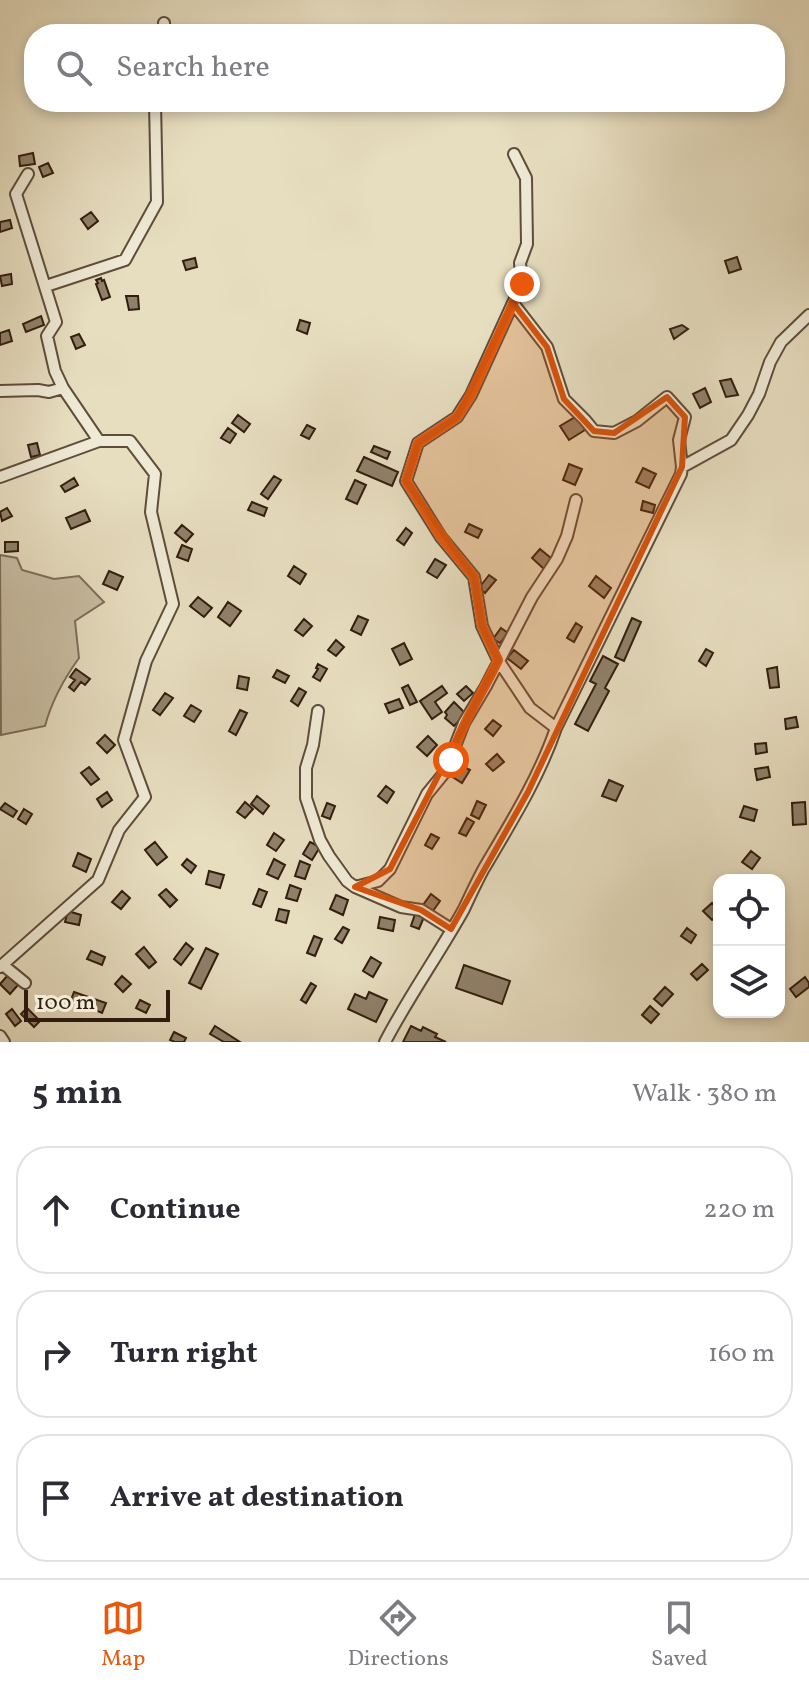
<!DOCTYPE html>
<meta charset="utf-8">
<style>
body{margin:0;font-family:Vollkorn,serif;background:#f2f2f3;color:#2b2b33}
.controls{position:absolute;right:24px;bottom:24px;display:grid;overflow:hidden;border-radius:16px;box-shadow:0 4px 12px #0003}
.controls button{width:72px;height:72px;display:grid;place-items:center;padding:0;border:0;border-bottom:2px solid #e1e1e2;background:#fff;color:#2b2b33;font:40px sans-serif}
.scale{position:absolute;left:24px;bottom:20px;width:146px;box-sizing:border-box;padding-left:8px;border:4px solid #311d0f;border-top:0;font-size:22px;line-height:28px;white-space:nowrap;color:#311d0f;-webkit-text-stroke:6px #efead6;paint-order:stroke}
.stop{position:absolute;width:24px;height:24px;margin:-18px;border:6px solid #ea580c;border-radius:50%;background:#fff}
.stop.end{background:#ea580c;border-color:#fff;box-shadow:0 2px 8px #0008}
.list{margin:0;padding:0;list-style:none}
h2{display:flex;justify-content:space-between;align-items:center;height:104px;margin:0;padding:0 32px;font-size:34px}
h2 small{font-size:26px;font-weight:400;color:#7c7c81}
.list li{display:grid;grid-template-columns:52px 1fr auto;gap:24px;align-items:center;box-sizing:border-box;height:128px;margin:0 16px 16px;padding:0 16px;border:2px solid #e1e1e2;border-radius:32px}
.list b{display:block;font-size:30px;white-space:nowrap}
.list em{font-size:26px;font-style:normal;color:#7c7c81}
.icon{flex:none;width:44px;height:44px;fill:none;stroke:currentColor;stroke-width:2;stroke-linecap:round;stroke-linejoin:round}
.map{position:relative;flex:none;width:809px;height:1042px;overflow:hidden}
.search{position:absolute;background:#fff;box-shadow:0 4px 12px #0003;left:24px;right:24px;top:24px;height:88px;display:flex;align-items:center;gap:20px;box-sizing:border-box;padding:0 28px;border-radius:32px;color:#7c7c81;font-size:30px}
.sheet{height:536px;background:#fff}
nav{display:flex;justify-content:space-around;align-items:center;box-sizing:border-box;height:112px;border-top:2px solid #e1e1e2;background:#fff;font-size:22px;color:#7c7c81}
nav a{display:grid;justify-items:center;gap:4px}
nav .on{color:#ea580c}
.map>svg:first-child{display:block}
.green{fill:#c8bda2;stroke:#7c6d58;stroke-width:2}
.building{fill:#90816b;stroke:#311d0f;stroke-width:2}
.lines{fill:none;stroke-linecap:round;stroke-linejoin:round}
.minor-casing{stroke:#5e4d3b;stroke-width:14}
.minor{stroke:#efead6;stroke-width:10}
.route{stroke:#ea580c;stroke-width:10}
.marked{fill:#d6530c;fill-opacity:0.2;stroke:#d6530c;stroke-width:6;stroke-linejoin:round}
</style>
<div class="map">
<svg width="809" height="1042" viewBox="0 0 809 1042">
<rect width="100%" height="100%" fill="#e7dec0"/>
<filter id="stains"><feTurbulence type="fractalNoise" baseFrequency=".0025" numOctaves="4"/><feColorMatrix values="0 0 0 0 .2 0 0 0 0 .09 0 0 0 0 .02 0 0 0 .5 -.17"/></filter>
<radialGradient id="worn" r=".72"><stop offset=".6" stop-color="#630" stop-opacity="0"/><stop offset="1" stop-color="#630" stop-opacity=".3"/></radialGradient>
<path class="green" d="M0 555 17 558 22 570 54 579 79 576 104 602 75 621 79 658C63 680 52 700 45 726L1 735Z"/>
<path class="building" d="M33 153 35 164 20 166 19 156Z
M48 163 53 173 43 177 39 167Z
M91 212 98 221 88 229 81 219Z
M10 220 12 228 0 232V222Z
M737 257 741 269 729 273 725 261Z
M195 258 197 267 186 270 183 261Z
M11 274 12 284 2 286 0 276Z
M101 278 102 281 104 280 110 297 102 300 96 284 98 283 96 280Z
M126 296H138L139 309 129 310Z
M41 316 44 325 26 332 23 324Z
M300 320 310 323 307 334 297 330Z
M682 325 688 329 674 339 670 329Z
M9 330 12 341 0 345V333Z
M79 334 85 345 76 349 71 337Z
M731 379 738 395 726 397 720 381Z
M705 388 711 402 700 408 693 394Z
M238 415 250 424 244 432 232 423Z
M577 416 585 430 569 440 560 426Z
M307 425 315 429 309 439 301 435Z
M228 428 236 434 230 443 221 438Z
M37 443 40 455 31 457 28 445Z
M374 446 390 452 387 459 371 452Z
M364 457 398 472 392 486 357 471Z
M569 464 582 469 575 485 563 480Z
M643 468 656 474 649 488 636 482Z
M274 476 281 480 268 499 261 494Z
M74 478 78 485 65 492 61 486Z
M355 480 366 485 357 504 346 499Z
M643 501 655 505 653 513 641 510Z
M252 502 267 508 264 516 248 510Z
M7 508 12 516 2 521 0 512Z
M85 510 90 521 71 529 66 518Z
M469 524 482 530 478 538 465 532Z
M182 525 193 534 186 542 175 533Z
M406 528 412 533 404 545 397 540Z
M5 542H18V551L5 552Z
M182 545 192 549 188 561 177 557Z
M540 549 552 559 544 569 532 558Z
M435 559 446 565 437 578 427 572Z
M294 566 306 574 300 584 288 576Z
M109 571 123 577 117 590 103 584Z
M489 575 496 580 485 593 479 588Z
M596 576 611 588 604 598 589 586Z
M198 597 212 608 204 617 190 606Z
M228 602 241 611 230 626 218 617Z
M358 616 368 620 361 635 351 630Z
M632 618 641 622 624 661 615 657Z
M304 619 312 626 303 636 295 630Z
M576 623 582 627 574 642 567 638Z
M501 628 508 633 500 643 493 639Z
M336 640 344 647 336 656 328 650Z
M404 643 412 659 400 665 392 649Z
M706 649 713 653 706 666 699 661Z
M514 650 528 661 521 669 507 658Z
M603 656 618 664 605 688 609 691 588 731 575 724 596 684 590 681Z
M318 664 327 669 320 681 313 677 318 669 316 668Z
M777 667 779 687 770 688 767 669Z
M76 669 90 679 85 685 81 682 74 691 69 687 75 680 70 677Z
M277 670 289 676 285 683 273 677Z
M239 676 249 678 247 690 237 688Z
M408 685 417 702 410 705 402 688Z
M442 686 447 693 435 702 442 712 432 719 420 701Z
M466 686 473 693 464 701 457 694Z
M299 688 306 692 298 706 291 701Z
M165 693 173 698 160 715 153 710Z
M399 699 403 708 389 713 385 704Z
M454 702 466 714 454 726 445 718 447 715 445 712Z
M191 705 201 711 194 722 184 716Z
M240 710 247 713 236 735 229 731Z
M796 717 798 727 786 729 785 719Z
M493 720 501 726 493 736 485 729Z
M105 735 115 745 107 753 97 743Z
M428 736 437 745 427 756 417 747Z
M766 743 767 752 756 754 755 744Z
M497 754 504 762 493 771 486 764Z
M458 764 470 770 462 783 451 776Z
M89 767 99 779 91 785 81 773Z
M768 767 770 777 757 780 755 769Z
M609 780 623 786 616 801 602 796Z
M386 786 394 792 387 803 378 796Z
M107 792 112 800 102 807 97 799Z
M257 796 269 806 263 814 251 804Z
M477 801 486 805 479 819 471 815Z
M245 802 253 809 245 818 237 812Z
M805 802 806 824 793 825 792 803Z
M5 803 17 811 13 817 0 809Z
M327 803 335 806 330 819 322 816Z
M744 806 757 810 754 821 740 817Z
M24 809 32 814 26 824 18 819Z
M467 818 474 822 466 836 459 833Z
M274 833 284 840 276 851 267 845Z
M431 834 439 838 432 849 425 845Z
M155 842 167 857 157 865 145 850Z
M310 842 320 847 312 860 303 854Z
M751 851 760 858 752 869 742 862Z
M78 853 91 859 86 872 73 866Z
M187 859 196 866 191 873 182 865Z
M274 859 285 865 278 879 267 874Z
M300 861 310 865 305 879 295 876Z
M209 871 224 875 220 888 206 884Z
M290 885 301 889 297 901 286 898Z
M166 889 177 900 170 907 159 895Z
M259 889 267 892 261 907 253 904Z
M122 891 130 898 121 909 112 902Z
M431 894 440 901 433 911 423 905Z
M336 895 348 900 343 915 330 909Z
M712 903 719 911V914L712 920 703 911Z
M279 909 289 911 286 923 276 920Z
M68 911 81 915 79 925 65 922Z
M415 914 424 917 419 929 411 926Z
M380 917 395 920 393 931 378 928Z
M343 927 349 930 342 943 335 939Z
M687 928 696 935 691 943 681 936Z
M314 936 322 939 315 956 307 953Z
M186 943 193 949 181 965 174 959Z
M144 947 156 962 149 968 136 954Z
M206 948 218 954 201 989 189 983Z
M91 951 105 957 102 965 87 959Z
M371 957 381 963 373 977 363 971Z
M702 964 708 970 697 980 691 974Z
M464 965 510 981 502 1004 456 988Z
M8 975 18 985 10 994 0 984Z
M122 976 131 984 123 992 115 984Z
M805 977 809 983V987L796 997 790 989Z
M311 983 316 986 306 1003 301 1000Z
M665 987 673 994 662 1006 654 999Z
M74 992 106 1003 102 1013 71 1000Z
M369 992 387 1000 376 1022 348 1009 355 994 366 999Z
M140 1000 150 1005 146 1013 136 1008Z
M650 1006 659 1014 651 1023 642 1015Z
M27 1008 40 1021 34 1027 21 1014Z
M12 1009 21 1021 15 1026 6 1014Z
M215 1026 240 1042H224L210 1034Z
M411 1026 421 1031 423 1027 437 1034 435 1037 446 1042H403Z
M174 1032 186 1038 184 1042H175L170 1040Z"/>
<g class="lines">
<defs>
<path id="minor" d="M164 23 165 34
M514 154 526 178 527 244 520 263 522 284 513 303 547 347 564 399 585 420 594 431 614 433 637 421 667 397 685 417 679 440 682 467
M46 286 125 260 157 202 155 102
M513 303 471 395 457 417 418 443 406 481 441 537 474 577 482 626 498 660 530 708 556 728
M0 391 38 390 49 392 63 388
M0 477 99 441
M318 711 313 745 306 768V798L320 840 329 856 347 881 355 887 401 907 421 910 451 929
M355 887 378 881 390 869 427 794 445 772 464 723 486 686 532 597 557 559 567 536 576 500
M3 965 25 983
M0 967 98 880 119 830 145 797 124 740 146 661 173 604 151 512 155 474 130 441H99L63 388 55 371 47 336 56 322 16 194 28 174
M0 1036 4 1042
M385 1042C409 996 439 954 464 909 470 896 476 883 483 870 510 824 539 778 556 728L681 474 682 467 731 440 748 415 759 394 770 362 781 342 809 315"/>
</defs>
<use href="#minor" class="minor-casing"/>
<use href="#minor" class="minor"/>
</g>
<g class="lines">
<path class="route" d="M451 760C461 724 482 694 498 660L482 626 474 577 441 537 406 481 418 443 457 417 471 395 522 284"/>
</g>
<path class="marked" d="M513 303 547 347 564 399 594 431 614 433 667 397 685 417 682 467 528 792 451 929 421 910 355 887 390 869 498 660 482 626 474 577 406 481 418 443 457 417Z"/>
<rect width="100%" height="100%" filter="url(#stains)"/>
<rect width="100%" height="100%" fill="url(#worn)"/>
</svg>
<div class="controls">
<button><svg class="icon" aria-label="locate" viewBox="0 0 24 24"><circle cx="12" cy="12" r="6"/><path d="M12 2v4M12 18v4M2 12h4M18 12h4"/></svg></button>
<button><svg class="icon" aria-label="layers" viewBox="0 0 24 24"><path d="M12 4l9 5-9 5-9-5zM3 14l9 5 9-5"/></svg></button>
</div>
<div class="scale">100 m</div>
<div class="stop" style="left:451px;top:760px"></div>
<div class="stop end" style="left:522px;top:284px"></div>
<div class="search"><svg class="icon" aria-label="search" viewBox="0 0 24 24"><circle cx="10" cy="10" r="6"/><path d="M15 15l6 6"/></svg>Search here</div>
</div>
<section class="sheet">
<h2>5 min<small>Walk · 380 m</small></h2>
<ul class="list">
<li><svg class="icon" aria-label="ahead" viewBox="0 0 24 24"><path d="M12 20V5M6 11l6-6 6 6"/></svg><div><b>Continue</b></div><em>220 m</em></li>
<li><svg class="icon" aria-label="right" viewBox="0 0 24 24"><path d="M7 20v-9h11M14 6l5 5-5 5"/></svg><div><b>Turn right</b></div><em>160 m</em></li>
<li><svg class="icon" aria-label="arrive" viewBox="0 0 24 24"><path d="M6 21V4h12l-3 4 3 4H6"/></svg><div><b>Arrive at destination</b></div></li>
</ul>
</section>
<nav>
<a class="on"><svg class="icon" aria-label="map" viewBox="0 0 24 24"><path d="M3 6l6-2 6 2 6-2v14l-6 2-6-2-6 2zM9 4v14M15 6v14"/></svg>Map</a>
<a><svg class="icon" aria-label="directions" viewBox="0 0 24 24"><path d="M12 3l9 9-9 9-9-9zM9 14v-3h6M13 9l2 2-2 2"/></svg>Directions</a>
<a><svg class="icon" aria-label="saved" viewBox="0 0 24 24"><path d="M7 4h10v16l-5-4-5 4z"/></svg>Saved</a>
</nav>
